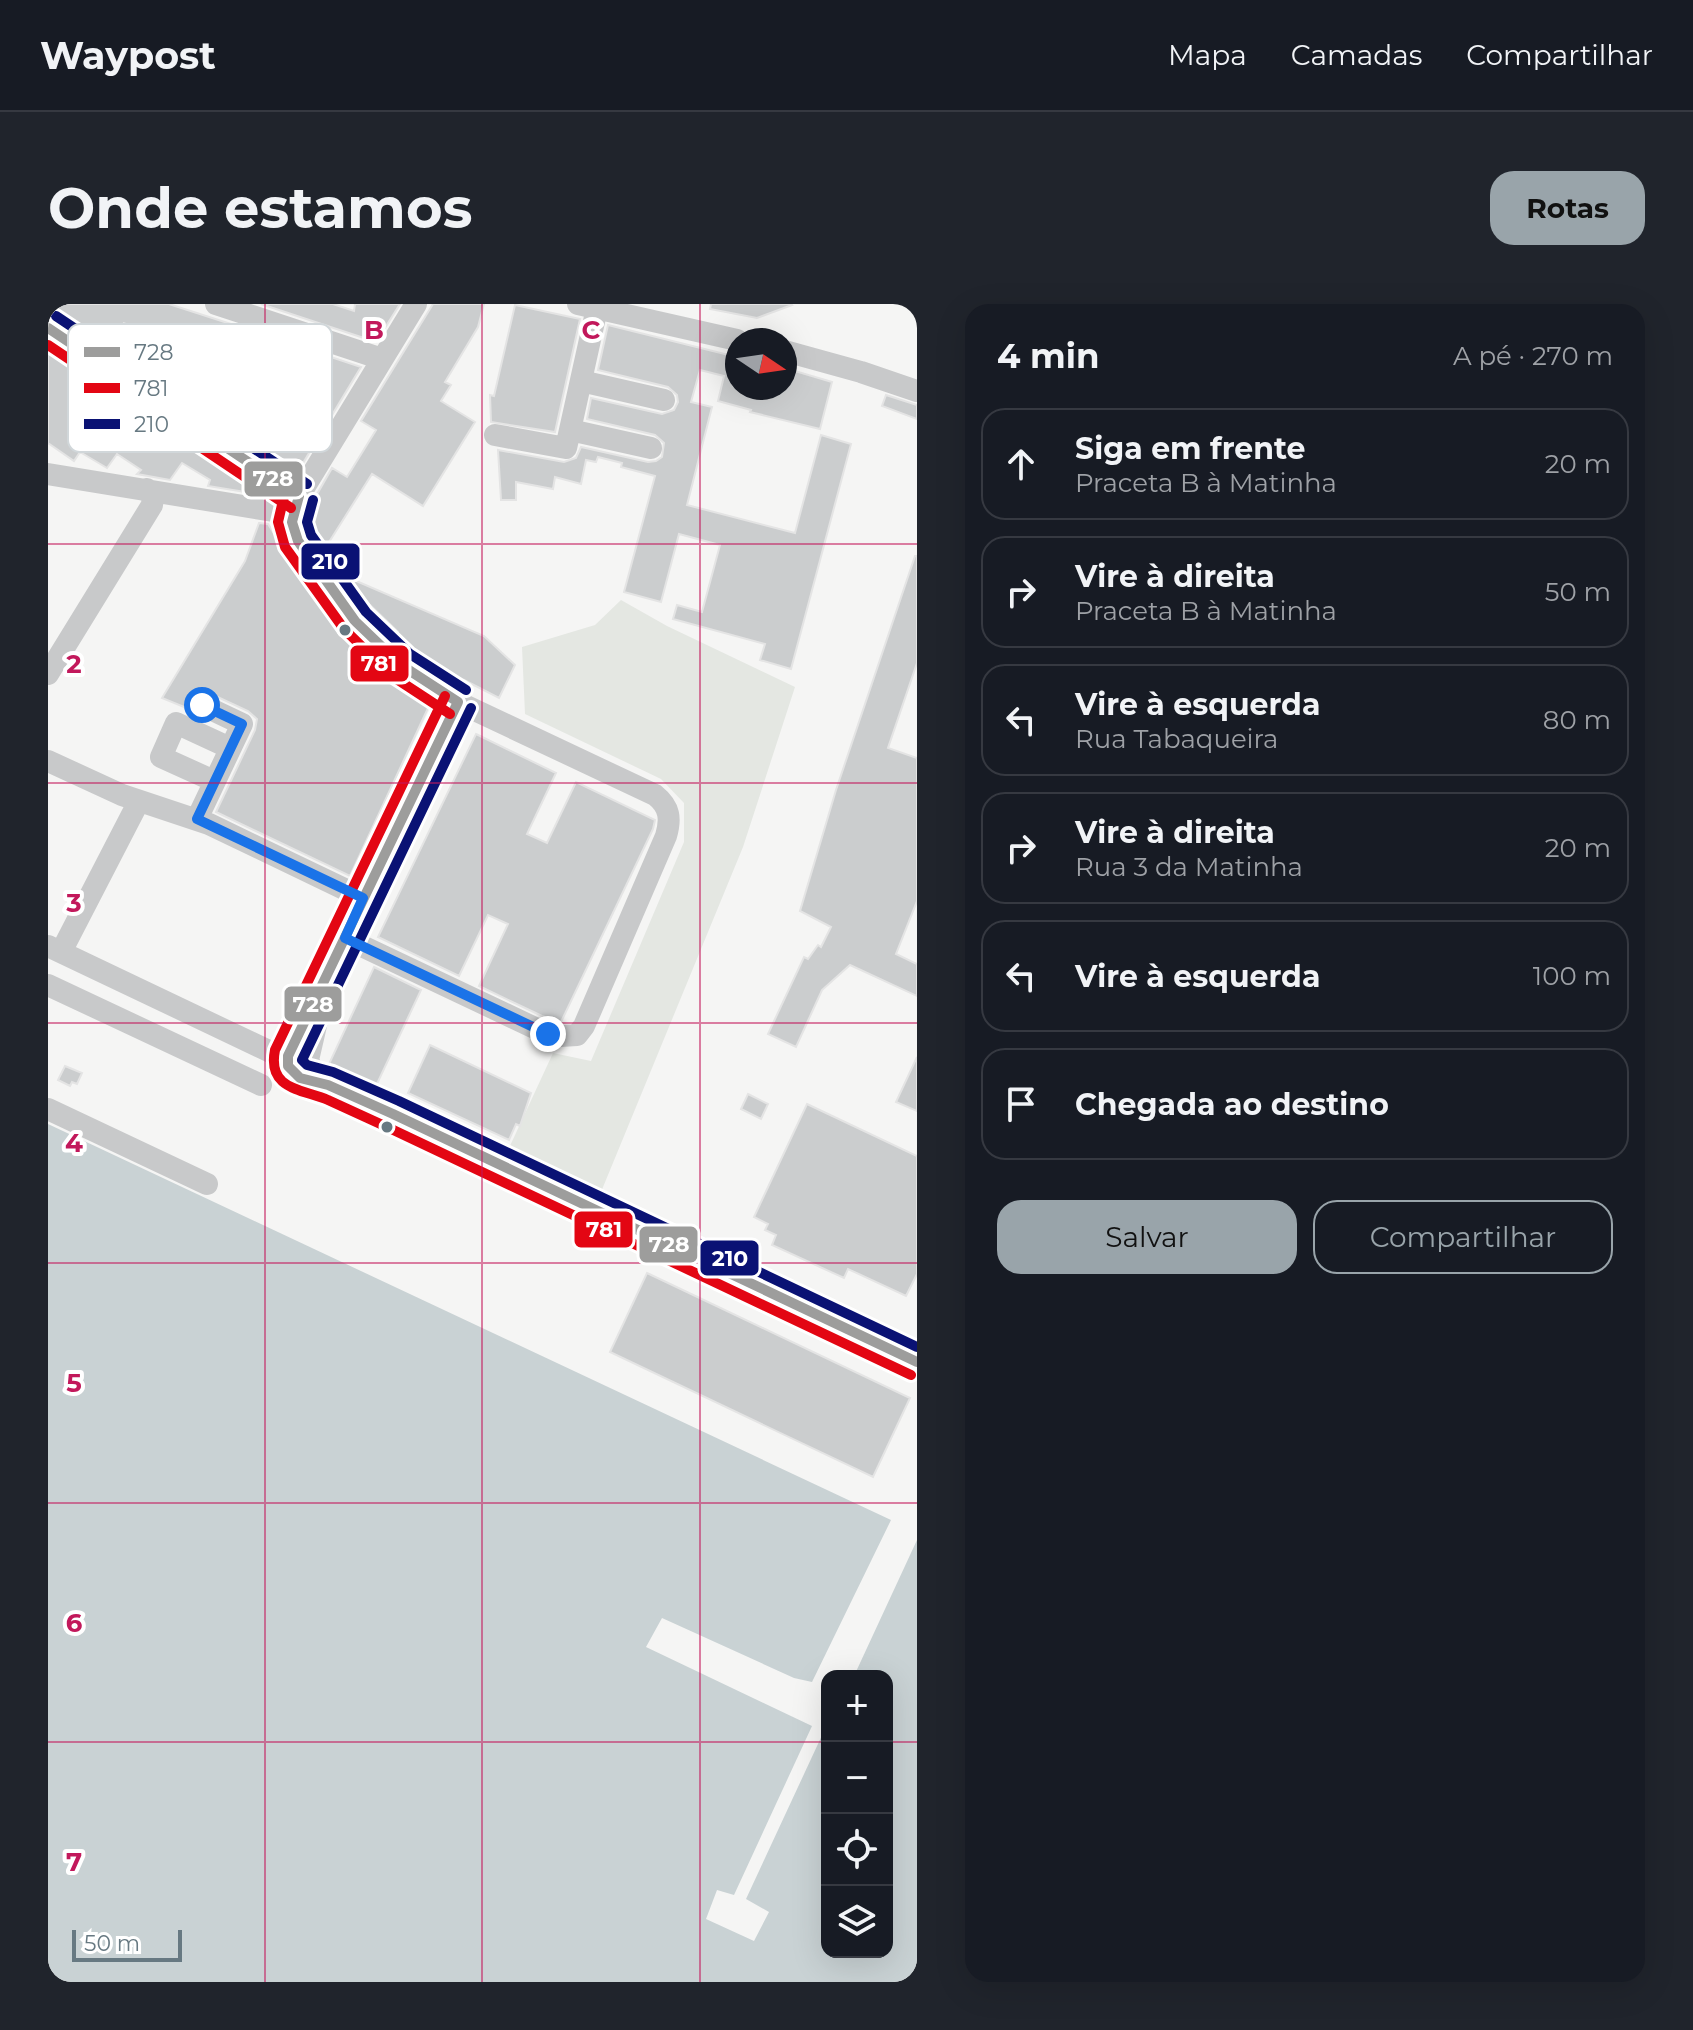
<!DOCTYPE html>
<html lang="pt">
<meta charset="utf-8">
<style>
body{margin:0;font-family:Montserrat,sans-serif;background:#20242c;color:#f1f3f6}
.controls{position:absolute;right:24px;bottom:24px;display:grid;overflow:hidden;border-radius:16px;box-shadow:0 8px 32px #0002}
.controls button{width:72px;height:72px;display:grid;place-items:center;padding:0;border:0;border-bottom:2px solid #363941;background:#171b24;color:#f1f3f6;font:40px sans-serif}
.compass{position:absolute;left:677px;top:24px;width:72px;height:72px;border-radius:50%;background:#171b24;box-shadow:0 8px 32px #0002;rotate:103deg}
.scale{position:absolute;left:24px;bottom:20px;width:110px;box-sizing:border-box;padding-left:8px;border:4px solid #677982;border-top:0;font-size:22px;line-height:28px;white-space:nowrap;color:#677982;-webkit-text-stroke:6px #fff;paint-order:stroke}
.stop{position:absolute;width:24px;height:24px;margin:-18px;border:6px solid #1a73e8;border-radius:50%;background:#fff}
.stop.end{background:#1a73e8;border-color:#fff;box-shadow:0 2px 8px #0008}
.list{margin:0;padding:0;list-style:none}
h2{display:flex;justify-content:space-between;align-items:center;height:104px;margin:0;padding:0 32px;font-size:34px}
h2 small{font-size:26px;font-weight:400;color:#9ea1a6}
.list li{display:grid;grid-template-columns:52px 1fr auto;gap:24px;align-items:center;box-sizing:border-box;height:112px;margin:0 16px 16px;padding:0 16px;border:2px solid #363941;border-radius:24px}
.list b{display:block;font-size:30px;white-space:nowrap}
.list p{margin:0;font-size:26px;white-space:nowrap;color:#9ea1a6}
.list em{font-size:26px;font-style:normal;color:#9ea1a6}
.actions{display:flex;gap:16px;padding:24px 32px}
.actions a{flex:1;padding:18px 0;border:2px solid #99a4aa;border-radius:24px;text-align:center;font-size:28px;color:#99a4aa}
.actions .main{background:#99a4aa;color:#111}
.icon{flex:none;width:44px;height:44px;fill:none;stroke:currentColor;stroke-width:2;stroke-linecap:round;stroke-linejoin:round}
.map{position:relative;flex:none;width:869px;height:1678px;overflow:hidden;border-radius:24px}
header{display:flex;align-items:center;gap:48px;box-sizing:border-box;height:112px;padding:0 40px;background:#171b24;border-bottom:2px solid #363941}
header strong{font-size:38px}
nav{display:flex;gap:44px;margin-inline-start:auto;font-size:28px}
.intro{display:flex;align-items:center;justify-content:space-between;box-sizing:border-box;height:192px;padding:0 48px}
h1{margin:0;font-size:56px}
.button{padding:20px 36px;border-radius:24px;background:#99a4aa;color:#111;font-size:28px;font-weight:700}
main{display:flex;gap:48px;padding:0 48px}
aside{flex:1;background:#171b24;border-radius:24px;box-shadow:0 8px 32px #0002}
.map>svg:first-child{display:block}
.green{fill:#e4e7e2}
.water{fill:#c9d2d4}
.building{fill:#cbcdce;stroke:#e4e4e4;stroke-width:2}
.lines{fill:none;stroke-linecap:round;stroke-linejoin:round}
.major-casing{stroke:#d0d1d1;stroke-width:32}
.minor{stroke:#c8c9ca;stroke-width:22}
.major{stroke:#dddede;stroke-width:28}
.bus-1-casing{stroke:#fff;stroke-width:16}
.bus-2-casing{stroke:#fff;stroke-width:16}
.bus-3-casing{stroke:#fff;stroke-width:16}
.bus-1{stroke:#9d9d9c;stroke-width:10}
.bus-2{stroke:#e30613;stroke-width:10}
.bus-3{stroke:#0a1274;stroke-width:10}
.route{stroke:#1a73e8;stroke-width:10}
.grid{fill:none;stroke:#c2185b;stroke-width:2;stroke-opacity:0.55}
.bus-dot{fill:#677982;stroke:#fff;stroke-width:3}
.key{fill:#fff;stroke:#d1d7da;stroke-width:2}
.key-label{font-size:22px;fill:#677982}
.grid-label{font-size:26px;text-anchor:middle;font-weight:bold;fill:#c2185b;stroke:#fff;stroke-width:8;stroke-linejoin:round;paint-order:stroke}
.line-badge{stroke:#fff;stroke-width:3}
.badge-label{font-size:22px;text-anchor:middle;font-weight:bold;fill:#fff}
</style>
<header>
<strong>Waypost</strong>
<nav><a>Mapa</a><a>Camadas</a><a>Compartilhar</a></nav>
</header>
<div class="intro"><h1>Onde estamos</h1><a class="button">Rotas</a></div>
<main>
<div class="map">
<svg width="869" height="1678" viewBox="0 0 869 1678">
<rect width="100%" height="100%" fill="#f5f5f4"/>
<path class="green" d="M573 296 619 322 747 383 695 543 553 888 461 844 505 749 543 757 636 538V499L613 475 477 410 474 343 547 321Z"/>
<path class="water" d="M0 820 843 1216 764 1378 746 1374 614 1314 598 1343 764 1422 686 1591 669 1586 658 1615 706 1637 721 1608 698 1595 776 1427 779 1428V1648H839V1372H806L869 1236V1678H0Z"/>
<path class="building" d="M0 0H121L223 33 217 51 211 49 205 66 180 58 181 55 75 19 165 80 167 78 194 96 175 123 0 5Z
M213 0H285L306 7 307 0H352L328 38Z
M385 0H436L430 23 397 78 403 81 393 97 427 118 375 202 324 170 276 246 259 218 264 199 284 164 299 173 328 126 313 117Z
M663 0H743L744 1 709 14 662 5Z
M467 1 532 15 507 128 443 118 442 91 446 92Z
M560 21 689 53V84H737V64L784 78 772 125 702 108 703 106 670 97 676 72 652 66 643 98 664 103 639 201 747 229 773 131 803 140 743 365 712 356 717 340 625 315 629 301 654 308 672 241 631 230 613 298 576 288 607 172 573 163 574 159 550 153 548 158 538 156 533 180 507 173 505 185 468 178V196H453L450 146 516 158 528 154 533 143 600 158 608 157 614 153 616 139 607 131 539 115 543 94 614 110 626 106 630 98 629 91 620 83 550 66Z
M256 44 313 63 249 169 198 135 211 117 233 133 239 124 248 131 271 94 242 84Z
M0 46 173 161 222 192 160 182 162 176 134 159 122 176 89 170 93 166 69 150 59 164 32 148 26 157 0 139Z
M838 91 869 101V115L834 102Z
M211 219 220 220 267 294 312 346 372 394 370 396 381 402 302 572 168 508 207 426 209 415 200 407 159 388 145 390 141 396V405L114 394 197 257Z
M867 252H869V359L840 444 869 454V597L848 650 869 660V692L802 661 774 686 748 743 720 730 756 653 760 655 770 641 773 643 783 623 752 607 788 486Z
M292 270 436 332 467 361 451 394 416 376 414 381 375 356 347 333 350 328 320 299 316 302Z
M428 430 508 469 479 530 499 539 528 478 607 516 605 525 513 718 494 712 431 682 460 620 440 611 411 672 330 633Z
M326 663 373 686 328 782 281 760Z
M382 741 483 789 472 822 468 820 461 836 360 789Z
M869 753V807L848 798Z
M17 762 34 769 29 780 24 778 22 782 10 776Z
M700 790 720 800 713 815 693 805Z
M759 800 869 852V970L858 992 800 965 796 974 724 941 728 931 717 926 720 920 706 913Z
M599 969 862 1094 825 1173 562 1048Z"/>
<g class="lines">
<defs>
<path id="major" d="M280 781 869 1058"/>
</defs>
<use href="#major" class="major-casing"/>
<path class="minor" d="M168 0 334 55
M530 0 689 36
M0 24 251 192
M737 47 813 68 869 87
M533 77 616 96
M522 126 603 144
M447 131 518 144 549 4
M0 170 244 210
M0 370 104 201 105 190 99 185
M0 457 74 491 161 520 315 594
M166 477 113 453 128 419 182 444
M149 515 194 420 154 401
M297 634 489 725 512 732 529 731 536 722 618 532C623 515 622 503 607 491L399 393 353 361 307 317 250 237 244 218 251 192 368 0
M0 642 227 750
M13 648 91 497
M0 681 213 781
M272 704 260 756 264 765 280 781
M280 781C262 779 246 776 239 757L241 745 410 398
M0 805 159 880"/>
<use href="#major" class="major"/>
<defs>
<path id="bus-1" d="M0 24 251 192
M251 192 244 218 250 237 307 317 353 361 410 398
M410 398 240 752V762L252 774 280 781 345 810 869 1058"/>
<path id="bus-2" d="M0 41 243 204
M237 188 230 218 237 243 296 325 344 372 402 410
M397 392 227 746C219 786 254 785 280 796 300 805 319 814 339 823L863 1071"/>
<path id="bus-3" d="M8 12 259 180
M265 196 259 218 263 231 318 308 362 350 418 386
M423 404 254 756 259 761 285 768 351 797 869 1043"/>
</defs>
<use href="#bus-1" class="bus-1-casing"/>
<use href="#bus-2" class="bus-2-casing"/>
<use href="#bus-3" class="bus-3-casing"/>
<use href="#bus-1" class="bus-1"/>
<use href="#bus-2" class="bus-2"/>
<use href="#bus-3" class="bus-3"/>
</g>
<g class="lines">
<path class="route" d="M154 401 194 420 149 515 315 594 297 634 500 730"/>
</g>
<path class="grid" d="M217 0V1678M434 0V1678M652 0V1678M0 240H869M0 479H869M0 719H869M0 959H869M0 1199H869M0 1438H779M839 1438H869"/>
<g class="bus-dot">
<circle cx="297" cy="326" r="7"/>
<circle cx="339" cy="823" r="7"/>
</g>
<rect x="20" y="20" width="264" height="128" rx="12" class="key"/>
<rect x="36" y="43" width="36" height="10" fill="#9d9d9c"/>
<rect x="36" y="79" width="36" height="10" fill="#e30613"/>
<rect x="36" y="115" width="36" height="10" fill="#0a1274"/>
<g class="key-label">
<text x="86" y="56">728</text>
<text x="86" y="92">781</text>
<text x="86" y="128">210</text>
</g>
<g class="grid-label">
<text x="326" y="35">B</text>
<text x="543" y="35">C</text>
<text x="26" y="369">2</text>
<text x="26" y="608">3</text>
<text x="26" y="848">4</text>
<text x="26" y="1088">5</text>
<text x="26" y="1328">6</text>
<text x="26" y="1567">7</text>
</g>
<g class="line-badge">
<rect x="195" y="156" width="61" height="38" rx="8" fill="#9d9d9c"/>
<rect x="252" y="238" width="61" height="39" rx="8" fill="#0a1274"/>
<rect x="301" y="340" width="61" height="39" rx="8" fill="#e30613"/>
<rect x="235" y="681" width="60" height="38" rx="8" fill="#9d9d9c"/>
<rect x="525" y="906" width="61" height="39" rx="8" fill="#e30613"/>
<rect x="590" y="921" width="61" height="39" rx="8" fill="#9d9d9c"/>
<rect x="651" y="935" width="61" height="38" rx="8" fill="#0a1274"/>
</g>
<g class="badge-label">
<text x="225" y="182">728</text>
<text x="282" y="265">210</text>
<text x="331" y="367">781</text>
<text x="265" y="708">728</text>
<text x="556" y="933">781</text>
<text x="621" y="948">728</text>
<text x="682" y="962">210</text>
</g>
</svg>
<div class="controls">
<button>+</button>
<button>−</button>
<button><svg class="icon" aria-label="locate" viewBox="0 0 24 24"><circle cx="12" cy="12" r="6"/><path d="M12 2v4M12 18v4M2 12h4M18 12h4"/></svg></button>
<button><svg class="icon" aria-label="layers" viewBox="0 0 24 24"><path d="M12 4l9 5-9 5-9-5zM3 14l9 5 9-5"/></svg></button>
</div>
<svg class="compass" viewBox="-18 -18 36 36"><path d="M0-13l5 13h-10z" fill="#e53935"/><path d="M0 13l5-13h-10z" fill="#9ea1a6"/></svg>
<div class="scale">50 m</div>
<div class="stop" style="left:154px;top:401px"></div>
<div class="stop end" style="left:500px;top:730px"></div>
</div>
<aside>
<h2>4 min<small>A pé · 270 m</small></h2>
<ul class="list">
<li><svg class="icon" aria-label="ahead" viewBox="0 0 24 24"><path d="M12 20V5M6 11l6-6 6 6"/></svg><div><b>Siga em frente</b><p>Praceta B à Matinha</p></div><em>20 m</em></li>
<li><svg class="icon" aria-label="right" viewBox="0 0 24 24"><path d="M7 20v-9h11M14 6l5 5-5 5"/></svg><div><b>Vire à direita</b><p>Praceta B à Matinha</p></div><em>50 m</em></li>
<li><svg class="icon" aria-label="left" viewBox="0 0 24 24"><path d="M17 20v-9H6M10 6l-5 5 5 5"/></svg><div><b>Vire à esquerda</b><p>Rua Tabaqueira</p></div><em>80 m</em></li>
<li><svg class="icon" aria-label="right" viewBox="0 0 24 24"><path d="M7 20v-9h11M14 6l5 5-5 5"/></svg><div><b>Vire à direita</b><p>Rua 3 da Matinha</p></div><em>20 m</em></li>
<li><svg class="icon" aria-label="left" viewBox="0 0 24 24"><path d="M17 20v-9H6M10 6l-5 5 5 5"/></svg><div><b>Vire à esquerda</b></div><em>100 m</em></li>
<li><svg class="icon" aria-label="arrive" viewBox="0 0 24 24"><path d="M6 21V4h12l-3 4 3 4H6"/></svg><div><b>Chegada ao destino</b></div></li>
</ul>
<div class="actions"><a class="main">Salvar</a><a>Compartilhar</a></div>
</aside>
</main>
